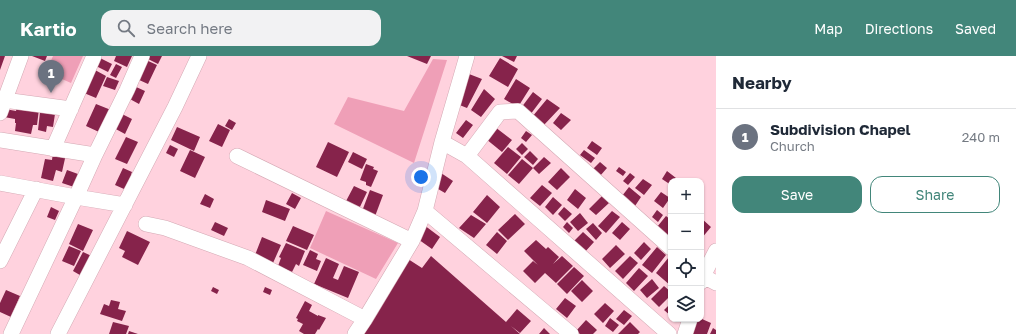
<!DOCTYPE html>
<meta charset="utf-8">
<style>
body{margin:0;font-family:"Golos Text",sans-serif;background:#f2f2f3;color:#1f2937}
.controls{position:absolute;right:12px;bottom:12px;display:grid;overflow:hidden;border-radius:8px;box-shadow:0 1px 3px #0004}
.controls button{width:36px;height:36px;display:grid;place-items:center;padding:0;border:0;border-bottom:1px solid #e0e1e3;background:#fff;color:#1f2937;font:20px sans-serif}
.you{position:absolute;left:421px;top:121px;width:14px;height:14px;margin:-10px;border:3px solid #fff;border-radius:50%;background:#1a73e8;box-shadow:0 0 0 6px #1a73e833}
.badge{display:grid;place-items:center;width:26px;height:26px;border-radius:50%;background:#42867a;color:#fff;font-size:13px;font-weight:700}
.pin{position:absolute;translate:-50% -33px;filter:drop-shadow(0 1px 2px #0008)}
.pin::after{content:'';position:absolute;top:21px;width:14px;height:12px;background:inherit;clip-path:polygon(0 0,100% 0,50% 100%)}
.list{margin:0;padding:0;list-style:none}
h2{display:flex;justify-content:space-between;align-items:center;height:52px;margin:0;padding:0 16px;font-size:17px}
h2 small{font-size:13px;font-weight:400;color:#747a83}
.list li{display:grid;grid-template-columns:26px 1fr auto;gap:12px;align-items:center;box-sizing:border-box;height:56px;padding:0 16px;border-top:1px solid #e0e1e3}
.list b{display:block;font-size:15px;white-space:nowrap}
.list p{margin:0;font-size:13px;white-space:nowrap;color:#747a83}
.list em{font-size:13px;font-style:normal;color:#747a83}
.actions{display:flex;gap:8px;padding:12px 16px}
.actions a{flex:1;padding:9px 0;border:1px solid #42867a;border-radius:12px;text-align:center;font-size:14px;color:#42867a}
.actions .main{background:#42867a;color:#fff}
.icon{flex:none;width:22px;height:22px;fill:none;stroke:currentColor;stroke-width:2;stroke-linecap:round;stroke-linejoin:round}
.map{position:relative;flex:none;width:716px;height:278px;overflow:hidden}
header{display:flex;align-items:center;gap:24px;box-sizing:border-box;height:56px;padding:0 20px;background:#42867a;color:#fff}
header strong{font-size:19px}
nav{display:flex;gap:22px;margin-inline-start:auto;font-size:14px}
.search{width:280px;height:36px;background:#f2f2f3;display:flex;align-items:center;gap:10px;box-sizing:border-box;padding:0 14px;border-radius:12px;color:#747a83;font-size:15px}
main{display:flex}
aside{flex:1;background:#fff}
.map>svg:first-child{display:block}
.green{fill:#ef9fb7}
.building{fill:#86234b}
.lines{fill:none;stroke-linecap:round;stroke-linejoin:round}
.minor-casing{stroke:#d4a9b4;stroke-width:16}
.minor{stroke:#fff;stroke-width:15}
</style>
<header>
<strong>Kartio</strong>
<div class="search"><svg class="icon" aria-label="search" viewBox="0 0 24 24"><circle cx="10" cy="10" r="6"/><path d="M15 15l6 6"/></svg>Search here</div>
<nav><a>Map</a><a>Directions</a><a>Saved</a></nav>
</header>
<main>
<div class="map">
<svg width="716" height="278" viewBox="0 0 716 278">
<rect width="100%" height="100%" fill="#ffd2de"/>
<path class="green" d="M53 0H83L71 27 46 16Z
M433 3 447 4 414 107 334 68 348 41 404 55Z
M326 155 398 187 376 223 310 192Z"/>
<path class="building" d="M0 0H5L0 14Z
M32 0H47L45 5Z
M116 0H132L127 11 114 5Z
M147 0H162L158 8 146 2Z
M407 0H431L427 8Z
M502 0H517L514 6Z
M100 2 112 8 108 16 96 10Z
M500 2 518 13 508 31 489 20Z
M146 4 157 9 148 28 137 23Z
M116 8 122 11 116 22 110 19Z
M95 14 106 20 96 42 84 37Z
M469 18 482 23 467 52 457 48Z
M107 21 119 25 115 34 103 30Z
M516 23 530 32 518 51 504 43Z
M134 30 145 35 139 48 128 42Z
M484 33 495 43 481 61 471 54Z
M533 36 542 43 530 59 521 52Z
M547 43 560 52 543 70 532 61Z
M96 48 111 54 106 65 104 64 99 76 86 70Z
M17 51 39 53 37 69H33L31 78 15 75 16 67H15V63L4 61 5 53 16 55Z
M40 56 55 58 53 71 47 70 46 76 38 74Z
M120 57 132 63 125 78 112 71Z
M561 57 571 64 561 74 553 67Z
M229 63 236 67 232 74 225 70Z
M466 64 473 69 463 82 456 77Z
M218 68 230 74 222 91 209 85Z
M177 71 200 81 194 95 171 84Z
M495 71 512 84 502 96 486 83Z
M526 75 532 79 526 86 521 82Z
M126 81 138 86 127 108 115 103Z
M592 85 602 92 597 99 587 92Z
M328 86 349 96 337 121 316 111Z
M522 87 528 93 522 99 516 93Z
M170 89 178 93 174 101 166 97Z
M508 91 521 101 507 118 494 107Z
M190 94 205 101 195 122 180 115Z
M584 94 595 102 591 107 580 99Z
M530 95 538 103 533 109 524 101Z
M53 96 66 98 62 116 56 114 53 125 41 122 45 103 52 104Z
M353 96 367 103 362 113 348 106Z
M544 101 551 107 539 118 533 112Z
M522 103 533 112 519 128 508 119Z
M600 106 607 112 600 120 592 114Z
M366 108 374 111 373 113 378 115 371 131 366 129V126L360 124Z
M619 111 626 116 623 120 616 115Z
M123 112 132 116 131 119 134 121 129 132 126 130 124 133 115 129Z
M561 112 570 121 557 134 548 126Z
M67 114 78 118 74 131 62 127Z
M667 115 676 122 674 125H671V129L662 123Z
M441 117 453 125 445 137 433 130Z
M630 117 635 121 628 129 623 125Z
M643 123 652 129 644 139 635 132Z
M542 129 552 137 540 150 530 142Z
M354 130 367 136 359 153 345 147Z
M629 131 641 141 635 150 622 140Z
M575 133 586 142 578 153 567 144Z
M370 134 383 139 374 163 361 158Z
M661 136 670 142 663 152 654 145Z
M292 137 301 142 295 153 286 148Z
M205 138 214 143 210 152 200 148Z
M487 139 500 151 487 167 473 156Z
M602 140 609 147 596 159 589 153Z
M553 141 562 149 553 159 545 151Z
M266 144 290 153 285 165 262 156Z
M51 151 59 155 55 164 47 161Z
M564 151 572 158 565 165 558 158Z
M657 154 663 159 658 166 652 161Z
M612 155 620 161 606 177 598 170Z
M580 157 588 167 578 175 570 166Z
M515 158 525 168 508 184 498 174Z
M471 159 486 168 474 182 459 172Z
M666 160 671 164V183L657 171Z
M701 162 711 171 701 183Z
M215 166 228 172 224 180 211 174Z
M567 166 573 172 569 177 563 171Z
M622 166 630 173 620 184 612 177Z
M593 167 602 177 596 184 586 173Z
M78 168 93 174 83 195 69 188Z
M424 169 440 181 432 193 415 181Z
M293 170 314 179 307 194 286 185Z
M127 175 150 186 138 209 122 201 125 195 119 192Z
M497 176 507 185 497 198 486 189Z
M583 176 594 186 584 197 572 187Z
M262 181 281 189 273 207 255 199Z
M536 184 546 193 548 191 559 201 553 208 562 200 573 210 556 227 545 217 535 227 523 215 533 205 538 209 524 195Z
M644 186 651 193 641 204 634 197Z
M286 187 305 195 299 210 296 208 292 216 278 210 281 202 279 201Z
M616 189 625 198 610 212 602 203Z
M69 190 81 195 74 210 62 205Z
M657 191 666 199 652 217 642 209Z
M310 194 318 198 316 203 321 205 317 215 303 209Z
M83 196 96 202 85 222 73 215Z
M431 200 506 266 517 253 531 265 520 277 511 270 520 278H360L408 203 422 212Z
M630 200 638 207 623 223 615 215Z
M669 201 671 203V230L656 217Z
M326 202 339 208 333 222 338 224 344 210 359 216 348 242 314 228Z
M574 211 584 220 567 238 557 228Z
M639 212 648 220 634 235 626 227Z
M652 223 659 232 647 242 640 234Z
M582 224 593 235 582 246 571 235Z
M664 230 671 236V239L659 251 651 243Z
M213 231 219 234 217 238 211 235Z
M265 231 272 234 270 239 263 236Z
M6 234 20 240 11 261 0 256V247Z
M565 242 576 250 567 262 556 253Z
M111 244 120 246 118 253 126 255 122 265 100 258 104 248 109 250Z
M305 245 312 249 309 255 318 260V259L326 262 319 274 318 273 315 278H304L299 275 303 268 297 265 298 263 296 262Z
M605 247 614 255 603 267 594 258Z
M671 247V260L664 254Z
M624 254 632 260 624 269 616 263Z
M610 262 619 269 613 276 605 270Z
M695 263H702L711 267 707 278H689Z
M586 264 597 274 593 278H580L576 275Z
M113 266 129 270 126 278H109Z
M630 266 640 276 638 278H618Z
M544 272 550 278H539Z
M713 272 716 274V278H710Z
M129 275 138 278H128Z"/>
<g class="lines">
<defs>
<path id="minor" d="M4 44 71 53
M0 57 21 0
M0 84 95 99
M442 86 467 100 669 278
M53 93 94 0
M237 100 412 185
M467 100 500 56 518 55 671 192
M0 127 76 141 125 149
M425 155 571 278
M146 168 165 172 248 202 365 263
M0 205 36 133
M701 219 716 227
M701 226 703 220 716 195
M11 278 76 141 95 99 127 34 142 0
M58 278 175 51 199 0
M355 278 365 263 412 185 425 155 442 86 467 0
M685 278 690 263"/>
</defs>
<use href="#minor" class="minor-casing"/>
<use href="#minor" class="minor"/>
</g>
</svg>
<div class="controls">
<button>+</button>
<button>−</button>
<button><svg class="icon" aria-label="locate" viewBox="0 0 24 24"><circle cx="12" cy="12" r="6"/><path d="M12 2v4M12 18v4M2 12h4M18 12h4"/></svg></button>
<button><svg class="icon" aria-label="layers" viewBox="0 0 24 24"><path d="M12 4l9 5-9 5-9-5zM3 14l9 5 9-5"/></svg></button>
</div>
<div class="you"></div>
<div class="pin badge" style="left:51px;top:37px;background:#6b7280">1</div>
</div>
<aside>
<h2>Nearby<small></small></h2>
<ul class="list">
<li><span class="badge" style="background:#6b7280">1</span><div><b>Subdivision Chapel</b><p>Church</p></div><em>240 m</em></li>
</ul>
<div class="actions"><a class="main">Save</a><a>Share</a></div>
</aside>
</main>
